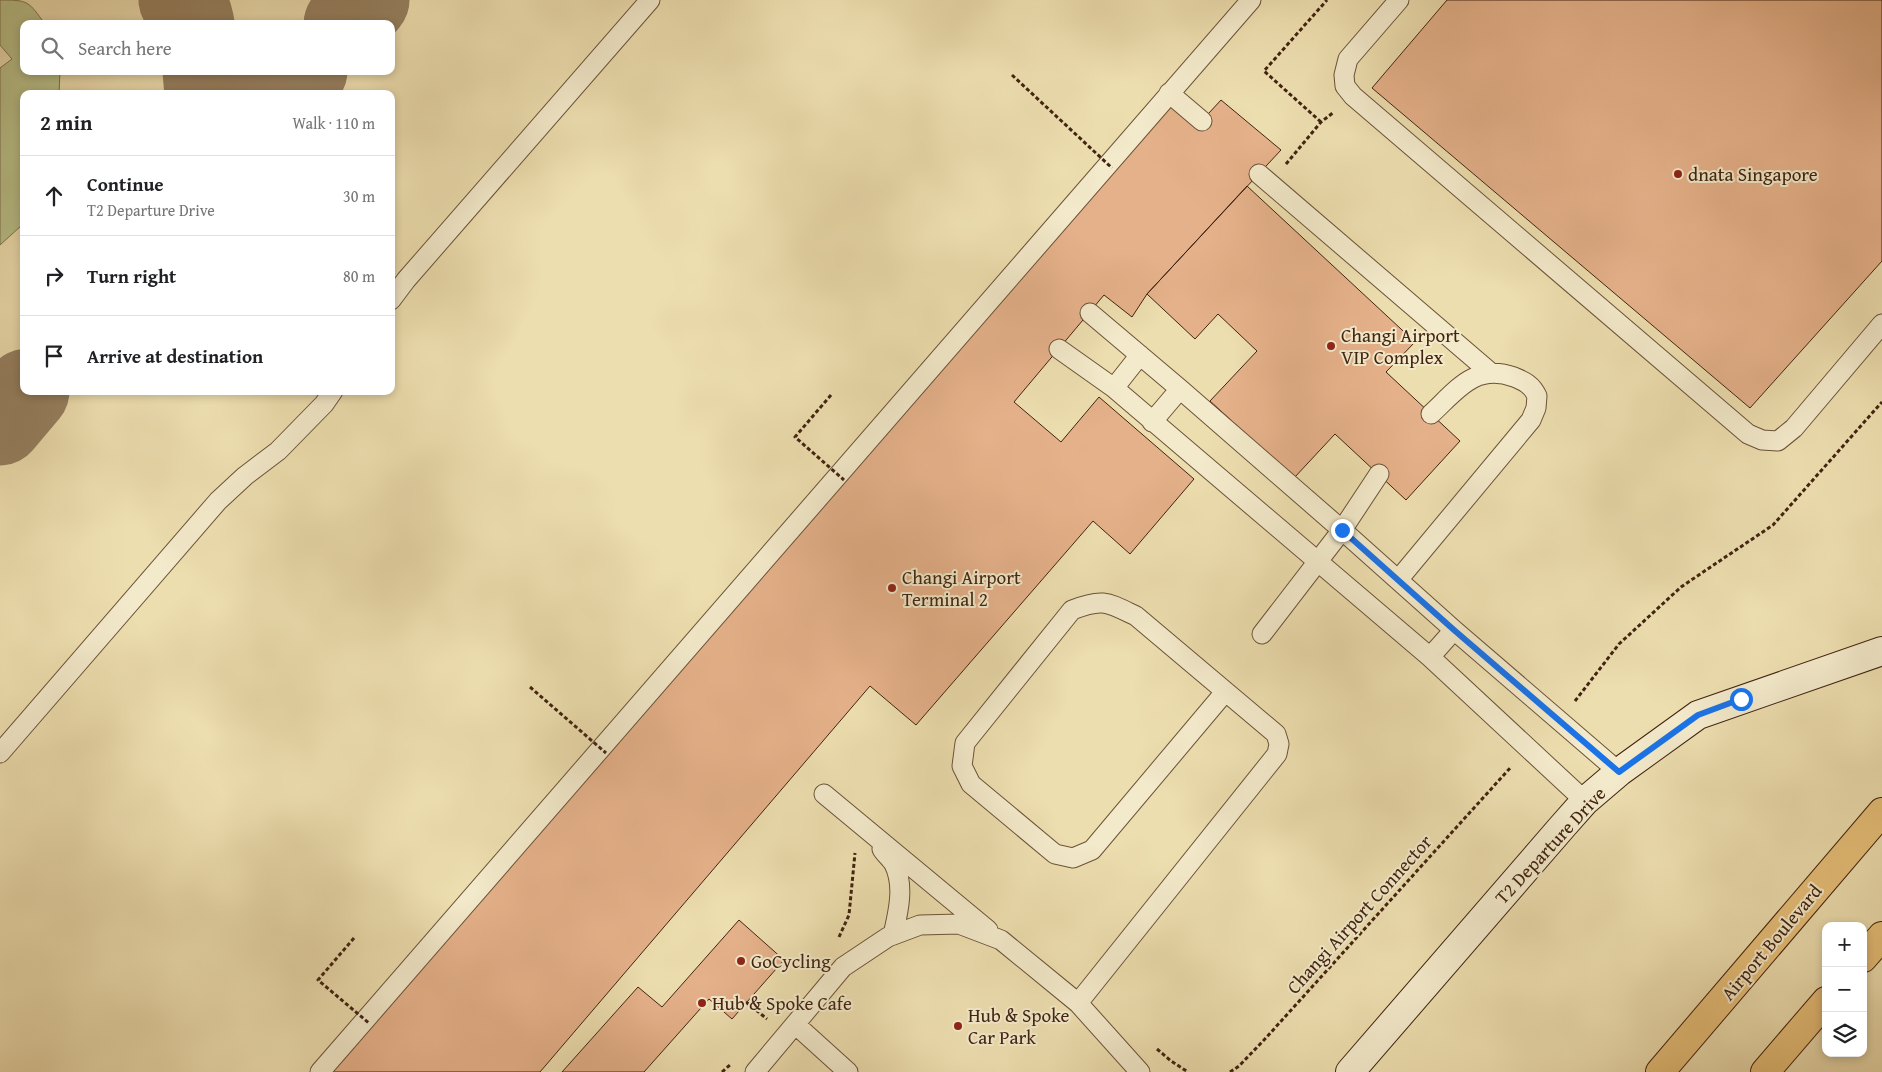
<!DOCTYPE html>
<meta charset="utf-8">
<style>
body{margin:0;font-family:"Gentium Book Plus",serif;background:#f2f2f2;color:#202124}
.controls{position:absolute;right:15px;bottom:15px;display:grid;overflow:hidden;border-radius:10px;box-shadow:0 2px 8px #0003}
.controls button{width:45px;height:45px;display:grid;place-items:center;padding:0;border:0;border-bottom:1px solid #e0e0e0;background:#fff;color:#202124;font:25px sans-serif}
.stop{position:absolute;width:15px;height:15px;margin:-11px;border:4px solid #1a73e8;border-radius:50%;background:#fff}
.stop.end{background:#1a73e8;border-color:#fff;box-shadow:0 1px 5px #0008}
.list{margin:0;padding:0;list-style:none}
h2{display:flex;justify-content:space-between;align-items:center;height:65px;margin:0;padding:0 20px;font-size:21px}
h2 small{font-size:16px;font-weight:400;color:#757577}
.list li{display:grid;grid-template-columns:32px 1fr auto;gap:15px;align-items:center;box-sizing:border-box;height:80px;padding:0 20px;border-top:1px solid #e0e0e0}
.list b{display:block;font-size:19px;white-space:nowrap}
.list p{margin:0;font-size:16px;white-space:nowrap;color:#757577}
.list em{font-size:16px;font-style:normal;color:#757577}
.icon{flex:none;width:28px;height:28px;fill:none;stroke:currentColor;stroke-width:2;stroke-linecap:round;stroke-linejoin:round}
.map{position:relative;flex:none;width:1882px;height:1072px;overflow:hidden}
.search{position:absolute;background:#fff;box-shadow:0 2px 8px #0003;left:20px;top:20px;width:375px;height:55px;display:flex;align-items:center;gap:12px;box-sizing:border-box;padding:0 18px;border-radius:10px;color:#757577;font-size:19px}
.panel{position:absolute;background:#fff;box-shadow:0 2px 8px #0003;left:20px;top:90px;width:375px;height:305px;border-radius:10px}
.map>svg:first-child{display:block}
.green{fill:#b9c18a;stroke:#7c724e}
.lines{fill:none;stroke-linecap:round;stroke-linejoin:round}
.taxiway{stroke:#968060;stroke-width:85}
.building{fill:#e5b18a;stroke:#402311}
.lane-casing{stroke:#6b5238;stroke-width:21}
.secondary-casing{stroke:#402311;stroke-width:30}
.highway-casing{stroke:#402311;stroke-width:30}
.path{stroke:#402311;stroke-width:3;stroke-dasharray:4 2.5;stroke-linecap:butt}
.lane{stroke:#f3eacb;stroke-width:19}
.secondary{stroke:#f3eacb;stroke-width:28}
.highway{stroke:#e6bf78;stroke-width:28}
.path-bridge{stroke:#402311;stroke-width:3;stroke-dasharray:4 2.5;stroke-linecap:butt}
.route{stroke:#1a73e8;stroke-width:6}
.poi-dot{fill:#8f2418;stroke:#f3eacb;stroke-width:2}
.labels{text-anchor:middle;stroke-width:4;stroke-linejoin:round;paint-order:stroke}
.poi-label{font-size:19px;fill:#402311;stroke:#f3eacb;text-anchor:start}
.street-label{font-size:19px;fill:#402311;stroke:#f3eacb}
</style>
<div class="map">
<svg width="1882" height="1072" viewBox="0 0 1882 1072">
<rect width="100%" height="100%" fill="#eddeaf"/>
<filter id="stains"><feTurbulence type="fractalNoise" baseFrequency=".004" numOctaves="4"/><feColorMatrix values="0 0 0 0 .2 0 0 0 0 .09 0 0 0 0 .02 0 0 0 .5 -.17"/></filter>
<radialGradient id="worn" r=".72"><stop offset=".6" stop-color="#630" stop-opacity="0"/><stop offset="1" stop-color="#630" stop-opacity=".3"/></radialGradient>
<path class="green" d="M0 0C29 0 28 1 45 24H24V71H60L59 94H24V221L22 225 0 245V68L12 59 0 45Z"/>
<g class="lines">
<path class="taxiway" d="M181 0 190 16 192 24
M346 24 367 0
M205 71 207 94
M286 94 305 71
M0 423 27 391"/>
</g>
<path class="building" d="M1447 0H1882V261L1750 408 1372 88Z
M1221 100 1281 150 1147 294 1132 317 1104 295 1014 402 1061 442 1099 397 1194 479 1130 554 1093 521 916 725 870 686 540 1072H328L1169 101 1196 127Z
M1247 186 1415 342 1386 372 1460 441 1406 500 1335 434 1294 478 1210 401 1257 351 1218 314 1195 339 1147 294Z
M739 920 784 960 732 1019 709 999 644 1072H562L638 987 662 1007Z"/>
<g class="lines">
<defs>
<path id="lane" d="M1399 0 1348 59 1344 75 1345 86 1353 96 1748 434 1762 440 1778 441 1794 428 1882 324
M1169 93 1202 121
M1259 174 1491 373
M391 300 406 280 650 0
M1090 313 1180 389 1342 530 1454 630 1619 772
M1059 349 1114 388 1430 657 1585 801
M1114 388 1140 355
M1152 422 1180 389
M1398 580 1531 420 1536 408 1537 396C1532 385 1524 381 1514 377 1475 363 1457 390 1431 414
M1262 634 1342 530 1379 474
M1430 657 1454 630
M0 753 218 501 245 476 278 451 324 404 333 391
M824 794 988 930
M882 849C885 854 891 859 894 864 905 886 898 913 893 935
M1078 1003 1277 754 1279 744 1276 734 1136 616C1107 602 1103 598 1072 610L965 743 962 766 971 784 1055 854 1073 858 1092 850 1225 692
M796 1025 848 1072
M320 1072 1251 0
M755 1072 843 967 888 937 920 925 959 924 1001 940 1078 1003 1140 1072"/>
<path id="secondary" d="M1350 1072 1562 827 1585 801 1619 772 1698 715 1882 651"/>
<path id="highway" d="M1863 958 1882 936
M1660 1072 1882 812
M1765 1072 1826 1001"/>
</defs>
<use href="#lane" class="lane-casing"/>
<use href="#secondary" class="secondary-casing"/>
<use href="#highway" class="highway-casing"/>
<path class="path" d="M1321 122 1264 71 1327 0
M1286 164 1321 122 1334 112
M1575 701 1619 644 1681 587 1773 525 1882 402
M839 937 849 915 855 853
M746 1002 767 1019
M1157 1049 1171 1061 1188 1072
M722 1072 731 1064
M1230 1072 1239 1066 1264 1040 1511 767"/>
<use href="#lane" class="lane"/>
<use href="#secondary" class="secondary"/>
<use href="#highway" class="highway"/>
<path class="path-bridge" d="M1012 75 1112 168
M831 395 795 437 844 480
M530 687 606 753
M354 938 318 980 370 1024"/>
</g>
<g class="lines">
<path class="route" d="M1342 530 1454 630 1619 772 1698 715 1741 699"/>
</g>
<g class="poi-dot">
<circle cx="1678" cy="174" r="5"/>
<circle cx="1331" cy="346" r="5"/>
<circle cx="892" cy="588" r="5"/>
<circle cx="741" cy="961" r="5"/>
<circle cx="702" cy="1003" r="5"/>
<circle cx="958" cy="1026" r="5"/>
</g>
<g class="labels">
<g class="poi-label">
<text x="1688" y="181">dnata Singapore</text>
<text x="1341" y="342">Changi Airport<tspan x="1341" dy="22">VIP Complex</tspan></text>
<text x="902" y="584">Changi Airport<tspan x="902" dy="22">Terminal 2</tspan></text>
<text x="751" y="968">GoCycling</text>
<text x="712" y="1010">Hub &amp; Spoke Cafe</text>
<text x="968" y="1022">Hub &amp; Spoke<tspan x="968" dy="22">Car Park</tspan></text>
</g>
<g class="street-label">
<text transform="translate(1550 845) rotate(-47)" y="7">T2 Departure Drive</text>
<text transform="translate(1359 914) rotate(-48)" y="7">Changi Airport Connector</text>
<text transform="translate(1771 942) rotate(-50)" y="7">Airport Boulevard</text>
</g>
</g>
<rect width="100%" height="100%" filter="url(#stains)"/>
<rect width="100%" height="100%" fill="url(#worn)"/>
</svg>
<div class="controls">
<button>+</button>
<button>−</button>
<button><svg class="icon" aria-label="layers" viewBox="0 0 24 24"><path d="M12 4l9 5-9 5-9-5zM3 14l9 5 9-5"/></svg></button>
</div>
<div class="stop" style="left:1741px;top:699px"></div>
<div class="stop end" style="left:1342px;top:530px"></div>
<div class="search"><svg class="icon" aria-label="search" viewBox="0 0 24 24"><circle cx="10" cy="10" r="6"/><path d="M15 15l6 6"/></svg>Search here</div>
<section class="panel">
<h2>2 min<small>Walk · 110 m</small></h2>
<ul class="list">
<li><svg class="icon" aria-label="ahead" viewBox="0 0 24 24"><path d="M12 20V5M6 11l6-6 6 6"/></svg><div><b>Continue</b><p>T2 Departure Drive</p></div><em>30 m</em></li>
<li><svg class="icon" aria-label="right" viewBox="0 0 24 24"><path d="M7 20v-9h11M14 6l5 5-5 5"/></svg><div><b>Turn right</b></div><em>80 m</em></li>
<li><svg class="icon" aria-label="arrive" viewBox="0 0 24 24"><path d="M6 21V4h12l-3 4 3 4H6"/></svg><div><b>Arrive at destination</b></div></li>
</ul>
</section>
</div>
